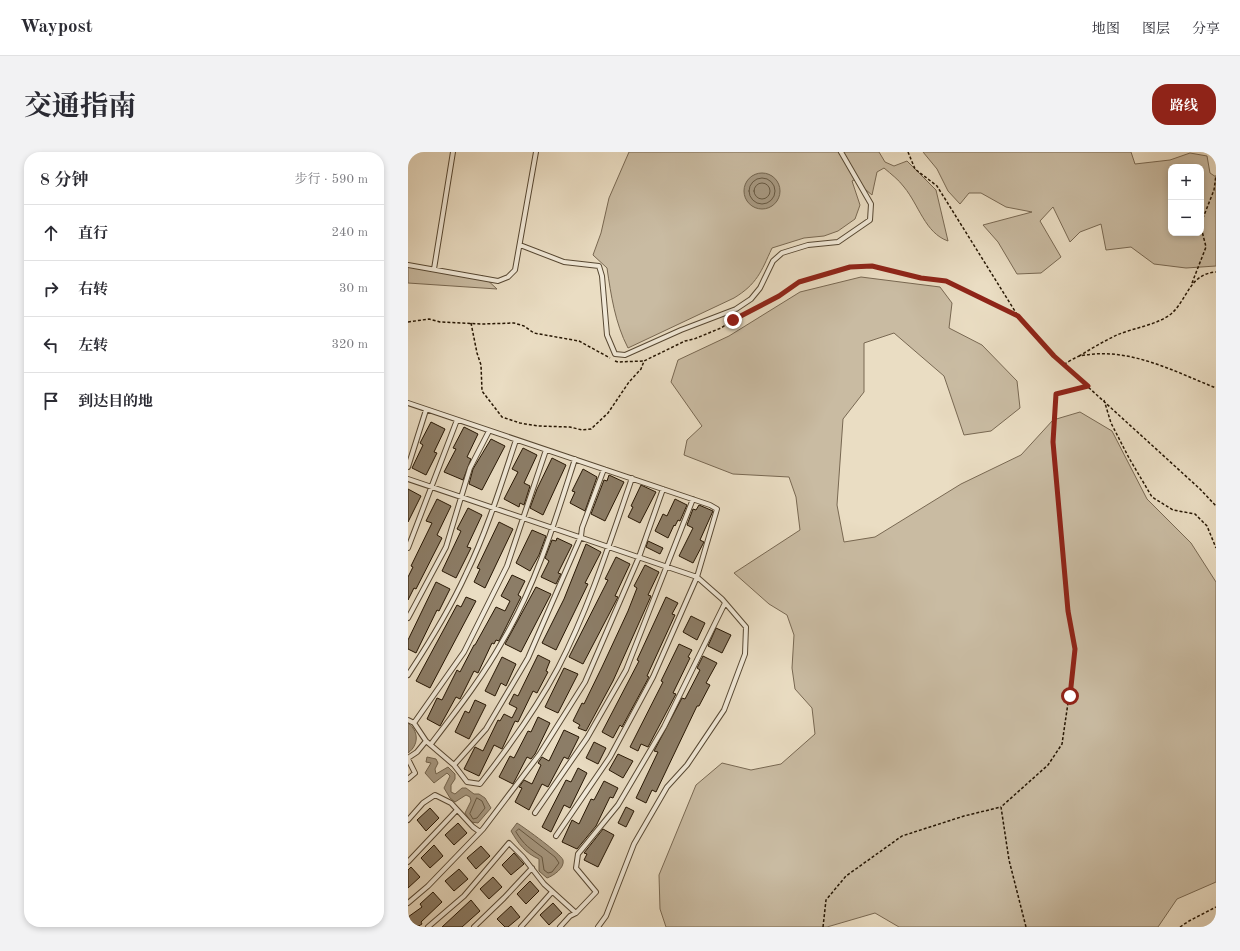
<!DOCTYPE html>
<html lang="zh">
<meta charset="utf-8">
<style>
body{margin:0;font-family:"Old Standard TT","Noto Serif SC",serif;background:#f2f2f3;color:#2b2b33}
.controls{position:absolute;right:12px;top:12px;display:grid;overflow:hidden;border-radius:8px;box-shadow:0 2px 6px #0003}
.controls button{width:36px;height:36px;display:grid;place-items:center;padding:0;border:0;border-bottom:1px solid #e1e1e2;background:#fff;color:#2b2b33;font:20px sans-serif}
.stop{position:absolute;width:12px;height:12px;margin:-9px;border:3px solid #8f2418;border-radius:50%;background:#fff}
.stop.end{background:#8f2418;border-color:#fff;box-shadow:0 1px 4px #0008}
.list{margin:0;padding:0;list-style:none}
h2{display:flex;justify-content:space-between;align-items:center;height:52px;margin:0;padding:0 16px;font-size:17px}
h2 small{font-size:13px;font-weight:400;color:#7c7c81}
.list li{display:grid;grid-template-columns:26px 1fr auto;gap:12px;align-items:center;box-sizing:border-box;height:56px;padding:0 16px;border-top:1px solid #e1e1e2}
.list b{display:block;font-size:15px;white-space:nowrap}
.list em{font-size:13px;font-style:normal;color:#7c7c81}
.icon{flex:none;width:22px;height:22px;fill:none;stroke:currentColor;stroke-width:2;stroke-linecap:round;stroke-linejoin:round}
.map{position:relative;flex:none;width:808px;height:775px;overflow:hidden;border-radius:16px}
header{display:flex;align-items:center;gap:24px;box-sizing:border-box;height:56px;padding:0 20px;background:#fff;border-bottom:1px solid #e1e1e2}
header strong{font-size:19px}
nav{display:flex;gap:22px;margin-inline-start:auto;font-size:14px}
.intro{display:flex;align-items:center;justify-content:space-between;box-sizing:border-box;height:96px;padding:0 24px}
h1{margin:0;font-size:28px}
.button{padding:10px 18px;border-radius:16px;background:#8f2418;color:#fff;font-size:14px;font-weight:700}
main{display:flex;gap:24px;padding:0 24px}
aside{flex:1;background:#fff;border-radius:16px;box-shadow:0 2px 6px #0003}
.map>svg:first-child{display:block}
.green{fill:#c9bba2;stroke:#786852;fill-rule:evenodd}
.water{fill:#a79982;stroke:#73654f}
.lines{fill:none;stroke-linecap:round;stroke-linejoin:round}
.shore{stroke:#665842;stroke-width:1}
.building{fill:#8c7d67;stroke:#261603}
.lane-casing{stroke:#574833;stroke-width:6}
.path{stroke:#261603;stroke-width:1.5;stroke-dasharray:3 2;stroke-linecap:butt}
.lane{stroke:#f1e9d8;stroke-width:4}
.route{stroke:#8f2418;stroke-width:5}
</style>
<header>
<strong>Waypost</strong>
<nav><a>地图</a><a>图层</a><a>分享</a></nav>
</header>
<div class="intro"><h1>交通指南</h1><a class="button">路线</a></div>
<main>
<aside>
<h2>8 分钟<small>步行 · 590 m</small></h2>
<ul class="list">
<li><svg class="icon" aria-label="ahead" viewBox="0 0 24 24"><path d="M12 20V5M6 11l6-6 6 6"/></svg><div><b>直行</b></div><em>240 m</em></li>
<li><svg class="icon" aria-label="right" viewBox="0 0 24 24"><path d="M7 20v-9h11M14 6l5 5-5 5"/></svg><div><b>右转</b></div><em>30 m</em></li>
<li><svg class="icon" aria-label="left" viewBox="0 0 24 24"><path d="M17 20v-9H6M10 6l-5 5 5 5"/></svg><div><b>左转</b></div><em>320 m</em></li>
<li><svg class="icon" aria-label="arrive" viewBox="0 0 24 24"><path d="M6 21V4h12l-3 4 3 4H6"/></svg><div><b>到达目的地</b></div></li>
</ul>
</aside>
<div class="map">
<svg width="808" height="775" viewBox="0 0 808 775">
<rect width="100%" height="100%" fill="#eaddc3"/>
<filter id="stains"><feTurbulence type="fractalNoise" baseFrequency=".005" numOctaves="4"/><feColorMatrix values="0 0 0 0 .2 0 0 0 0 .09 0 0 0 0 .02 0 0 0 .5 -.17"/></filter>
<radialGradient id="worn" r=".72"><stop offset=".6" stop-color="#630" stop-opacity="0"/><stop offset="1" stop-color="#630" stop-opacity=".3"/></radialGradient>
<path class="green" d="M221 0H471L477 10 486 14 499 9 528 38 540 89C517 81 511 53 496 35 491 28 483 22 476 16L469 20 464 43 446 28 444 29 452 53 447 67 430 79 416 84 396 86 364 96C353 120 349 132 326 146L220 196C207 171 203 143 199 116L185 103 193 81 201 46Z
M515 0H723L727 12 762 8 782 1 799 4 802 21 808 25V114L778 116 746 112 723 95 698 98 693 72 672 80 662 90 645 55 632 69 653 105 633 121 609 122 590 90 575 73 624 60 598 55 573 41H561L552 52 540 39 529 17ZM763 15H793V81H763Z
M0 115 75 124 89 137 0 131Z
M453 125 532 135 544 151 541 176 574 193 609 229 612 256 583 279 556 283 536 224 486 181 456 191V240L435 267 429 353 436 390 467 385 553 332 613 303 645 268 672 260 704 279 739 347 783 391 808 430V730L769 747 750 775H491L467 761 419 775H258L252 757 251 723 288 633 314 611 343 618 373 612 407 582 404 556 387 537 384 516 386 483 379 463 361 452 326 421 392 378 388 345 381 325 325 322 276 303 279 288 294 274 263 230 270 208 321 184 392 140Z"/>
<path class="water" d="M336 39a18 18 0 1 1 36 0a18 18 0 1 1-36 0Z
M0 571C11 579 11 593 0 601Z
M19 605 28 607 30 611 27 617 28 622 40 615 47 622V627L43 633V640L47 642 54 636H58L66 642H71L77 646 83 656 70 671 63 670 57 661 63 649 62 645 58 643 47 650 42 646 36 636 42 624 39 621 26 631 17 621 23 611 18 610Z
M109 671C117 676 153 702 155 708 157 716 145 724 139 726L131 719V707C117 701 110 691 103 679Z"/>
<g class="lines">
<path class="shore" d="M341 39a13 13 0 1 1 26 0a13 13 0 1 1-26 0Z
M346 39a8 8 0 1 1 16 0a8 8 0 1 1-16 0Z
M69 646 74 649 77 656 69 666 65 667 62 662Z
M111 677 147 705 151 711 144 720 140 721 136 718 134 705C122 697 116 693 108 680Z"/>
</g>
<path class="building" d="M23 270 37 277 26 300 29 301 18 323 4 316 15 293 12 291Z
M56 275 70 282 59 305 63 307 55 328 36 320 48 297 45 296Z
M83 287 97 294 74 338 61 332 65 317Z
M115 296 129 303 116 331 122 334 116 353 112 351 111 355 96 347 110 320 104 317Z
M144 306 158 313 135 363 122 356 129 337Z
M175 317 189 325 177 359 162 351 167 340 164 339Z
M201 323 216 330 197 369 183 362 196 328 199 329Z
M233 333 248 340 232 371 220 365 225 355 223 354Z
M0 337 13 344 0 370Z
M29 347 43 354 29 383 34 386 8 437 6 436 0 448V425L5 415 3 414 24 371 18 369Z
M267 347 279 353 272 369 270 368 267 374 266 373 260 386 247 379 255 362 259 364Z
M291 353 305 359 292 388 296 390 285 411 271 404 285 376 279 373 285 357 288 358Z
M60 356 74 363 59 395 63 396 48 426 34 419 53 379 49 377Z
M91 370 105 377 77 436 66 430 72 417 69 416Z
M124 378 138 384 131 403 122 419 108 411Z
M149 386 164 393 150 421 153 422 148 432 133 425 141 409 137 406 144 388 148 389Z
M240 389 255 396 252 402 238 395Z
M178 392 193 400 177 431 180 432 165 463 148 498 134 491 156 447Z
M208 405 222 412 207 444 210 445 175 512 161 505 200 428 197 427Z
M237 413 251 420 240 443 243 444 205 529 178 579 170 576 172 573 165 569 174 551 176 552 194 515 220 459 229 436 226 434Z
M104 423 117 429 110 443 113 445 91 489 88 488 86 492 84 491 70 521 66 519 52 547 48 545 32 574 19 567 29 546 34 548 49 518 52 520 66 493H67L88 455 97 459 102 449 93 444Z
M28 430 42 437 31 459 29 458 8 501 0 497V488Z
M128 435 143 442 113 500 97 492Z
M58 445 68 449 22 536 8 529 49 453 53 455Z
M258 445 270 451 264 462 267 463 239 524 241 525 214 575 212 573 205 586 194 580 231 509 229 508Z
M283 464 297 471 289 488 275 480Z
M308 476 323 483 314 501 300 494Z
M271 492 284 498 280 505 282 506 265 541 268 542 240 595 233 592 230 599 222 595 255 530 253 529Z
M130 503 142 509 138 519 140 520 129 541 125 539 110 570 107 569 94 597 86 593 71 624 56 617 67 595 75 599 90 568 92 569 96 562 104 566 109 556 101 552 106 542 110 544Z
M295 504 309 511 298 531 302 533 291 554H289L248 640 244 638 238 651 228 646 250 600 246 599 274 546 277 547 292 518 289 516Z
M94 505 108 512 98 534 93 531 87 544 77 539Z
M156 516 170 522 150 561 137 555Z
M67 548 78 553 61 587 47 580 57 559 61 561Z
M130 565 142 571 127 602 123 607 119 605 105 632 91 625 102 604 106 606 120 579 123 580Z
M156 578 171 585 160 607 156 605 140 635 134 632 121 658 107 650 114 636 111 635 116 628 124 632 133 613 130 611 134 605 141 609Z
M186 590 198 596 190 612 178 606Z
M210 602 225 609 215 626 201 618Z
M170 616 179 621 162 656 156 653 143 680 134 675 158 628 163 630Z
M196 629 210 636 205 646 202 645 188 674 169 697 154 690 164 668 171 672 183 647 186 648Z
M218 655 226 659 218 675 210 671Z
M22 656 31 666 18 679 9 668Z
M50 671 59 681 46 693 37 683Z
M195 677 206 683 190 715 176 708 179 702 176 701Z
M26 693 35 704 22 716 13 706Z
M73 694 82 704 68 717 59 706Z
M106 701 116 712 103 723 94 713Z
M3 715 12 725 0 736V718Z
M51 717 60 727 46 739 37 729Z
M85 725 94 735 81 747 72 737Z
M122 729 131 739 118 752 109 742Z
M25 740 34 750 13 770 14 772 9 775H0V765L14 755 12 752Z
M63 748 72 759 54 775H34Z
M145 751 154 761 141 773 132 763Z
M103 754 112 765 100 775H97L89 767Z"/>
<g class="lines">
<defs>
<path id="lane" d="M112 93 156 110 191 114 194 124 199 183 207 202 217 203 273 178 328 157 343 147 352 136 365 109 374 101 400 93 430 90 462 68 463 52 433 0
M0 113 90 129 100 125 107 118 128 0
M26 117 45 0
M0 251 302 353 309 357 289 425 245 525 202 605 148 684
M0 315 18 258
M0 327 289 425 314 447 338 475 337 502 316 558 279 613 259 635 226 692 198 764 190 775
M0 396 49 268
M0 466 38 395 62 316 81 279
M0 523C21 491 42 457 58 422 79 379 93 333 108 288
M0 568 6 571 18 589 46 613 59 630 72 632C101 595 128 557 150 516 181 456 202 390 224 326
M6 571 56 500 99 414 138 298
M23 592C48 559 74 526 94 490 128 433 147 369 167 307
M0 606 9 600 18 589
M0 607 7 621 0 627
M46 613 78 577 120 506 173 384 174 376 196 317
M127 661 179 586 218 518 285 347
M0 668 15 651 27 643 43 651 65 675 72 680
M0 710 48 659
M0 751 20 734 75 677 131 603 177 530 231 405 255 337
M20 775 56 744 101 691 115 705 136 732 168 761 188 740 168 716 170 702 210 653 256 575 317 451
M66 775 96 746 124 716
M113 775 144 740
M152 775 162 764 168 761"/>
</defs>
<use href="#lane" class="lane-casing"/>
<path class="path" d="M500 0 507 17 529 34 610 164 646 204 792 337 808 354
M793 71 806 38 808 23
M784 131 798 95 793 75
M0 170 21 167 32 170 75 172 106 171 116 174 126 181 171 189 202 206
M63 171 69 201 73 213 74 239 94 265 112 271 130 274 162 275 174 278 183 277 200 261 221 230 233 217 236 209 277 189 286 187 313 176 325 168 371 145 391 130 443 115 464 114 513 126 538 129 610 164
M671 204C683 197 696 189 709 183 725 176 749 173 763 162 780 147 781 122 808 120
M207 209 210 210 236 209
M656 212C661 210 667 205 672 204 720 194 765 219 808 236
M696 248 703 271 721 306 744 345 765 358 787 362 799 374 808 396
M415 775 418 748 438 724 494 684 556 664 593 655
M618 775 601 708 593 655 640 613 654 592 661 544 667 497 660 459 645 290 648 242 680 234
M772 775 781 769 808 755"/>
<use href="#lane" class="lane"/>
</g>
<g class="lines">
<path class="route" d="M325 168 371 144 391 130 442 115 464 114 513 126 538 129 610 164 646 204 680 234 648 242 645 290 660 459 667 497 662 544"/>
</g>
<rect width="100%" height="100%" filter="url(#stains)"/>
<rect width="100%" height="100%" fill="url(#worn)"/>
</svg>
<div class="controls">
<button>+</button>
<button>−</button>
</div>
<div class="stop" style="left:662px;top:544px"></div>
<div class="stop end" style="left:325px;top:168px"></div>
</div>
</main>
